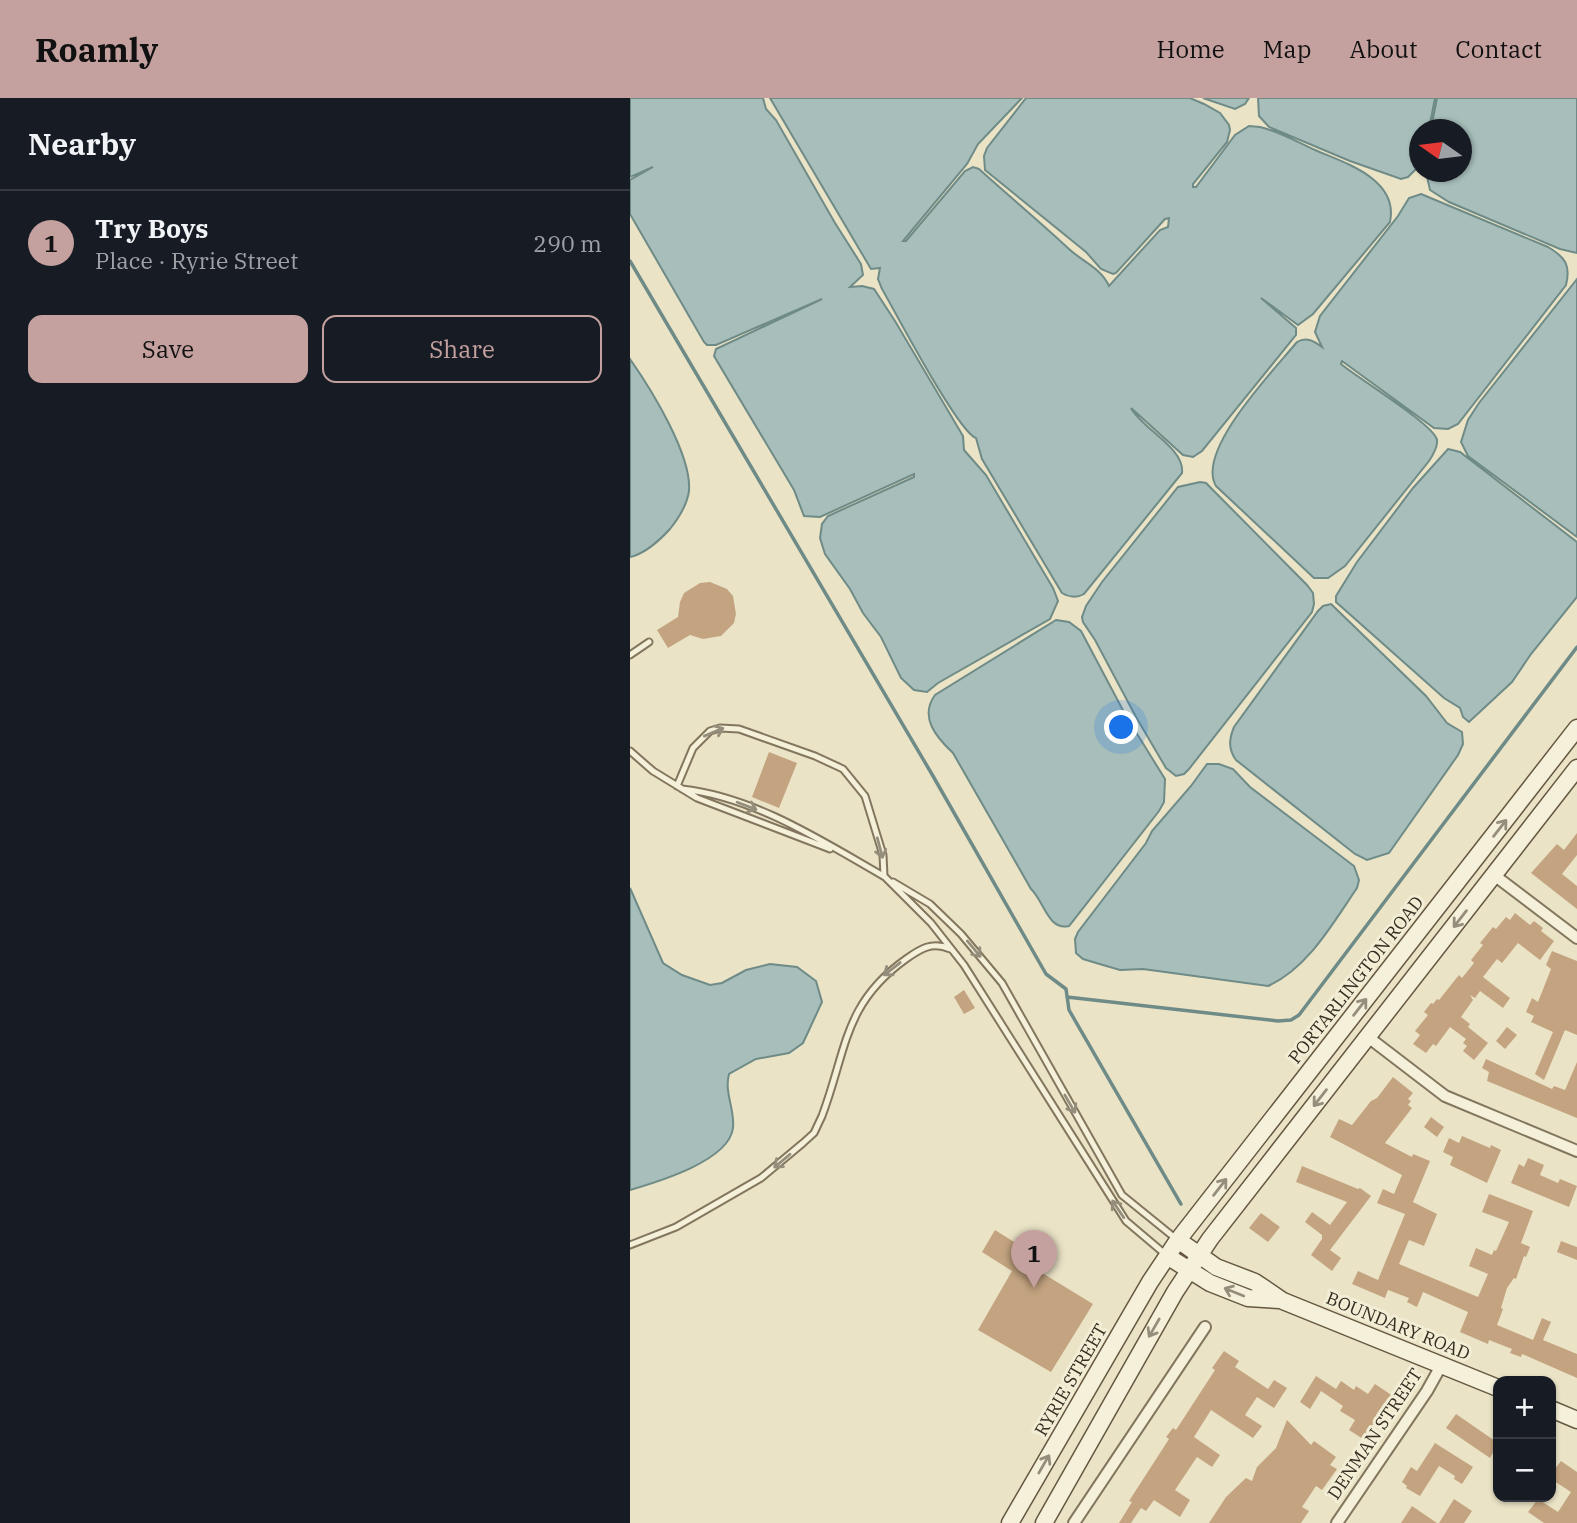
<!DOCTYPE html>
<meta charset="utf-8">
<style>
body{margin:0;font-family:"IBM Plex Serif",serif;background:#20242c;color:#f1f3f6}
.controls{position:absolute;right:21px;bottom:21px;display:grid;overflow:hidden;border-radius:14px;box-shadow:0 2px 5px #0004}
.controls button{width:63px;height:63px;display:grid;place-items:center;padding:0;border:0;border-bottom:2px solid #363941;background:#171b24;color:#f1f3f6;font:35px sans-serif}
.compass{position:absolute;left:779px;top:21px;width:63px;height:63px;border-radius:50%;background:#171b24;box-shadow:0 2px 5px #0004;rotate:284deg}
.you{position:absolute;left:492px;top:630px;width:24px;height:24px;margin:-18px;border:5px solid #fff;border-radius:50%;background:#1a73e8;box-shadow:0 0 0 10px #1a73e833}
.badge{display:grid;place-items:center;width:46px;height:46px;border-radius:50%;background:#c4a19f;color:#111;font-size:23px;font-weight:700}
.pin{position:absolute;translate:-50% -58px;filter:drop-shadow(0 2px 4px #0008)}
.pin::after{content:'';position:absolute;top:37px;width:24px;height:21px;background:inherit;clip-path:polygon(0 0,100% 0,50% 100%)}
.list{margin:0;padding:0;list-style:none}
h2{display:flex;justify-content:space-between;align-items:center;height:91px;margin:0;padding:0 28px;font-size:30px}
h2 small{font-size:23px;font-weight:400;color:#9ea1a6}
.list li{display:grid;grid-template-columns:46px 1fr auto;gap:21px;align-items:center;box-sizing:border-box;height:105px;padding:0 28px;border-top:2px solid #363941}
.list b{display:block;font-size:26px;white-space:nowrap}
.list p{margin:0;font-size:23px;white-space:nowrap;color:#9ea1a6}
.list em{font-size:23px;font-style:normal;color:#9ea1a6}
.actions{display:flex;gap:14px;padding:21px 28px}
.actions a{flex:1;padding:16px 0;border:2px solid #c4a19f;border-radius:14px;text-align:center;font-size:24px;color:#c4a19f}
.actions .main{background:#c4a19f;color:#111}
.map{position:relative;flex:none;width:947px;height:1425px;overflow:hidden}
header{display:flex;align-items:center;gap:42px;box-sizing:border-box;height:98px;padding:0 35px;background:#c4a19f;color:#111}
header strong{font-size:33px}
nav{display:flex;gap:38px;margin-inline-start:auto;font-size:24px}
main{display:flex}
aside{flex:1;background:#171b24}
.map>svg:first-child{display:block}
.water{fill:#a7beba;stroke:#6f8b87;stroke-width:2}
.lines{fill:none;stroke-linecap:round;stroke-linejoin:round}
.stream{stroke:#6f8b87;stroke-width:3.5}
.building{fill:#c4a480}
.service-casing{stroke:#83765e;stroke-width:9}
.minor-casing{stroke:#83765e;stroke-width:14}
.secondary-casing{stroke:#655741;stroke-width:19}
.service{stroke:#f5f0d9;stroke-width:5}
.minor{stroke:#f5f0d9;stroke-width:10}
.secondary{stroke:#f5f0d9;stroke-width:16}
.oneway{stroke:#958e7c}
.labels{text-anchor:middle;stroke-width:6;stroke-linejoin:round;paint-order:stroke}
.street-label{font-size:18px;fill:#352d20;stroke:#f2edd5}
</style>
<header>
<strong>Roamly</strong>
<nav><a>Home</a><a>Map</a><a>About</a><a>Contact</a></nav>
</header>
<main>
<aside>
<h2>Nearby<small></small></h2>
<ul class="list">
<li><span class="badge">1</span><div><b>Try Boys</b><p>Place · Ryrie Street</p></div><em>290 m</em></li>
</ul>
<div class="actions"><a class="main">Save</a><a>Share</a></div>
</aside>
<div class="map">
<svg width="947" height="1425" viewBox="0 0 947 1425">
<rect width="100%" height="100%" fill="#eae3c6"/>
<path class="water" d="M0 0H133L136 11 146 22 205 125 231 166 233 177 220 189 232 188 244 191 265 223 333 338 334 352 356 377 423 490 428 503 420 521 308 585 297 594 284 592 271 580 251 539 233 515 220 491 195 456 190 440 192 426 198 418 284 379V376L190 419 174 418 164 392 84 258 86 251 192 201 86 247H77L74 244 0 116V82L23 69 0 79Z
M140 0H392L348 46 337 66 273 143H276L335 73 343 69 349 71C379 98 410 124 439 151 453 164 471 170 479 188L530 132 538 129 539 120 535 121 486 175 483 176 471 171 456 154 355 72 354 58 357 50 396 0H560L574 6 590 15 599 27 600 32 597 44 563 86V89H566L605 37 619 28 630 29C649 33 667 44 685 52 715 65 769 81 760 124L683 216 668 227 631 200 666 230V237L572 353 563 359 553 357 501 310C512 331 555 350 552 375L454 496C447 500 439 499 432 495L352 361 346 340C328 334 266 215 252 191L248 181 250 170 241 171Z
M573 0H619L615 6 605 11Z
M628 0H805L799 31 790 32 789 68 778 79 771 81 720 63 639 29 629 18Z
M807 0H947V155L930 151 819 104 800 92 796 74H832V32L801 31Z
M791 96 918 149C935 159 941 167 936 187L828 326 818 331 804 330 712 263 711 266C726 279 805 327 807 342 808 349 803 357 799 363L715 468 698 480H684L586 388C565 353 645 271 667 244 677 238 685 244 692 249L685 234 690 218 768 118 779 100Z
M947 181V439L838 358 831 344 838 322 849 305Z
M0 261C21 291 62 357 59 393 57 407 48 421 40 431 30 442 14 456 0 459Z
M818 351 830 354 947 444V499L901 556 882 584 839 624 833 619 830 610 814 600 706 504V498L727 464 783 390Z
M570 384 576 385 677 487 683 495 684 506 682 514 559 671 554 676 546 678 536 670 506 619 465 542 453 524 452 519 456 508 472 484 548 389Z
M701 506 796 598 817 625 832 634 833 646 828 657 759 755 737 762 725 756 606 662C598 651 599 641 604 629L688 513 693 508Z
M426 522 439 524 451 533 496 618 535 681 534 704 529 713 439 828C418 833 414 803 401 791L323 655C306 639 289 619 305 597Z
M577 666H589L603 671 620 689 724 768 729 782 727 790C703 825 678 870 638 888L513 871 490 872 473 867 453 861 446 855 445 841 448 834 516 745 522 733 561 688Z
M0 790 33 865 52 877 80 887 92 885 116 872 140 866 167 869 186 883 192 904 173 945 159 955 126 961 99 976C94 995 105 1011 103 1030 99 1063 27 1084 0 1092Z"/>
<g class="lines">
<path class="stream" d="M0 163 303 678 416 876 436 891 439 912 551 1106
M437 899 648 923 661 922 669 917 947 549"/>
</g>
<path class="building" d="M80 484 97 491 103 498 106 516 104 525 91 538 73 541 60 537 38 550 27 532 48 519 50 504 54 495 70 485Z
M139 654 167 665 149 710 122 699Z
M947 735V757L932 776 947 788V811L901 775 927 746 934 752Z
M885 815 900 827 904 823 913 830 911 833 924 843 910 862 888 845 872 865 867 861 853 879 880 900 873 910 850 893 845 900 840 897 843 902 831 919 840 926 838 929 858 945 844 962 833 953 837 948 833 945 836 941 820 929 806 948 803 946 796 955 783 946 790 937 785 933 798 917 794 914 801 905 803 906 807 901 809 902 829 877 832 880 844 865 841 862 853 847 850 845 863 829 866 831 876 819 880 822Z
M922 853 947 863V937L935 932 914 982 905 976 923 934 901 924 904 918 896 914 902 900 908 904 921 871 916 867Z
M334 892 345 910 334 916 324 899Z
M877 929 887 937 875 951 866 943Z
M856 961 922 991 924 988 935 992 947 964V1020L857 983 859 974 852 970Z
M763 979 783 995 778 1001 781 1003 778 1007 782 1010 755 1045 782 1059 783 1056 800 1063 783 1104 807 1116 794 1148 779 1142 769 1166 848 1199 858 1176 839 1168 846 1150 862 1157 864 1152 866 1153 879 1124 852 1114 859 1096 903 1113 891 1145 900 1149 896 1159 894 1158 886 1181 884 1180 877 1190 871 1210 873 1211 867 1227 903 1242 912 1220 921 1224 913 1242 947 1256V1280L892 1256 891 1259 880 1255 882 1251 859 1242 858 1246 830 1234 838 1214 793 1194 787 1209 777 1204 779 1200 758 1192 755 1200 722 1186 728 1173 748 1182 775 1116 747 1105 753 1091 764 1096 772 1077 700 1039 709 1021 722 1027 741 1003 747 1000Z
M801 1019 814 1029 807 1039 794 1029Z
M832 1038 860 1050 861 1047 871 1052 857 1085 820 1067 823 1059 813 1054 819 1040 829 1045Z
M898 1060 914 1067 910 1077 928 1085 930 1081 947 1088 939 1109 881 1085 889 1066 894 1069Z
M672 1068 728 1091 730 1090 741 1098 700 1152 711 1160 702 1173 681 1157 692 1141V1137L675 1124 682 1114 700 1127 717 1104 666 1084Z
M631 1115 650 1129 638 1144 619 1130Z
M365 1132 397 1152 391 1162 463 1206 421 1274 348 1232 382 1173 352 1154Z
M931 1143 947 1149V1162L927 1154Z
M594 1253 609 1263 605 1269 638 1291 644 1282 657 1290 644 1310 627 1299 615 1317 632 1328 623 1340 581 1312 564 1339 590 1357 582 1369 567 1359 545 1392 560 1402 550 1419 524 1402 516 1413 511 1410 501 1425H489L502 1404 499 1403 539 1341 536 1339 543 1330 546 1332 585 1272 582 1270Z
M686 1278 706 1291 711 1283 724 1292 726 1288 738 1296 745 1286 763 1298 733 1341 719 1332 725 1322 710 1313 713 1308 691 1293 680 1311 670 1304Z
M826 1316 868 1345 860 1360 816 1330Z
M657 1322 681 1347 684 1343 706 1359 700 1367 707 1371 692 1392 686 1388 672 1409 679 1413 671 1425H579L596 1399 616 1380 622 1383 627 1369 646 1350Z
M805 1345 843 1369 832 1386 824 1381 825 1378 809 1368 790 1398 776 1390 777 1388 772 1384 781 1369 787 1373Z
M931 1363 947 1374V1425H914L898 1414 908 1401 928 1414 941 1394 921 1381V1376Z
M824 1401 842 1413 834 1425H809Z
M782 1408 807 1425H771Z"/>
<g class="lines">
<defs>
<path id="service" d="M0 557 19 544
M0 653 23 673 67 700 200 751
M47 688 63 650 80 633 90 630 109 631 185 658 213 671 235 698 253 757 254 778 301 825 334 867 496 1123 535 1156
M52 691C125 699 192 743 255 779
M263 784 300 806 331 836 372 885 492 1097 545 1140
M0 1147 46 1129 131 1080 173 1045 184 1035 192 1018C217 952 213 906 276 861 290 851 302 843 320 851"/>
<path id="minor" d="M864 777 947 840
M738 939 815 998 947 1053
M444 1425 575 1229
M707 1425 797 1293 812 1266"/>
<path id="secondary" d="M548 1142 586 1169 625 1184 653 1203 868 1290
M537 1158 580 1185 618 1200 650 1202
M921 1311 947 1322
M380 1425 520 1184 548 1142 947 630
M414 1425 545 1194 580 1141 947 670"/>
</defs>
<use href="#service" class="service-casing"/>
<use href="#minor" class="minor-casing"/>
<use href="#secondary" class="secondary-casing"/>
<use href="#service" class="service"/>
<use href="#minor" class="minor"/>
<use href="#secondary" class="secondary"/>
</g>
<defs><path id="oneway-shaft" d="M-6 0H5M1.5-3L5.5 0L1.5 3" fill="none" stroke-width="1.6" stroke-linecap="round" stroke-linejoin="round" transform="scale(1.75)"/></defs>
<g class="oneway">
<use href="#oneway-shaft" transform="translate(84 634) rotate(-23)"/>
<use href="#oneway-shaft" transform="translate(117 708) rotate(21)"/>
<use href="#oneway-shaft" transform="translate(870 730) rotate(-52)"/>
<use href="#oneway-shaft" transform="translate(250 750) rotate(75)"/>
<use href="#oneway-shaft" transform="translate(830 821) rotate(128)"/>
<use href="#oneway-shaft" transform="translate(344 851) rotate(50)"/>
<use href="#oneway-shaft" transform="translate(262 871) rotate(142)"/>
<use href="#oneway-shaft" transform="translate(730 909) rotate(-52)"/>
<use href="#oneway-shaft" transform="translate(690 1000) rotate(128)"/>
<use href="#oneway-shaft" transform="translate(440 1006) rotate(60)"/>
<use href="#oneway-shaft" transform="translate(152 1063) rotate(140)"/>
<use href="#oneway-shaft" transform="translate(590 1089) rotate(-52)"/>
<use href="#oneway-shaft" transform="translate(488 1111) rotate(-124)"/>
<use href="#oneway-shaft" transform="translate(604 1194) rotate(-158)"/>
<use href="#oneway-shaft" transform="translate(524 1230) rotate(120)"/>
<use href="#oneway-shaft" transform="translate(414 1366) rotate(-60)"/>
</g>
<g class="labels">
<g class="street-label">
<text transform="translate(726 882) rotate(-52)" y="6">PORTARLINGTON ROAD</text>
<text transform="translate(768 1228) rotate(22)" y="6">BOUNDARY ROAD</text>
<text transform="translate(441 1282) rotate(-60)" y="6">RYRIE STREET</text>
<text transform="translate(745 1336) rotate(-56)" y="6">DENMAN STREET</text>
</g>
</g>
</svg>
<div class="controls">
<button>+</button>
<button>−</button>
</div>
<svg class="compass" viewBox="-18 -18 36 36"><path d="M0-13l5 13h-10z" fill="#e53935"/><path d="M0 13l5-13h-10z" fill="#9ea1a6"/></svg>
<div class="you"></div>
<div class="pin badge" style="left:404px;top:1190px">1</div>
</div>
</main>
